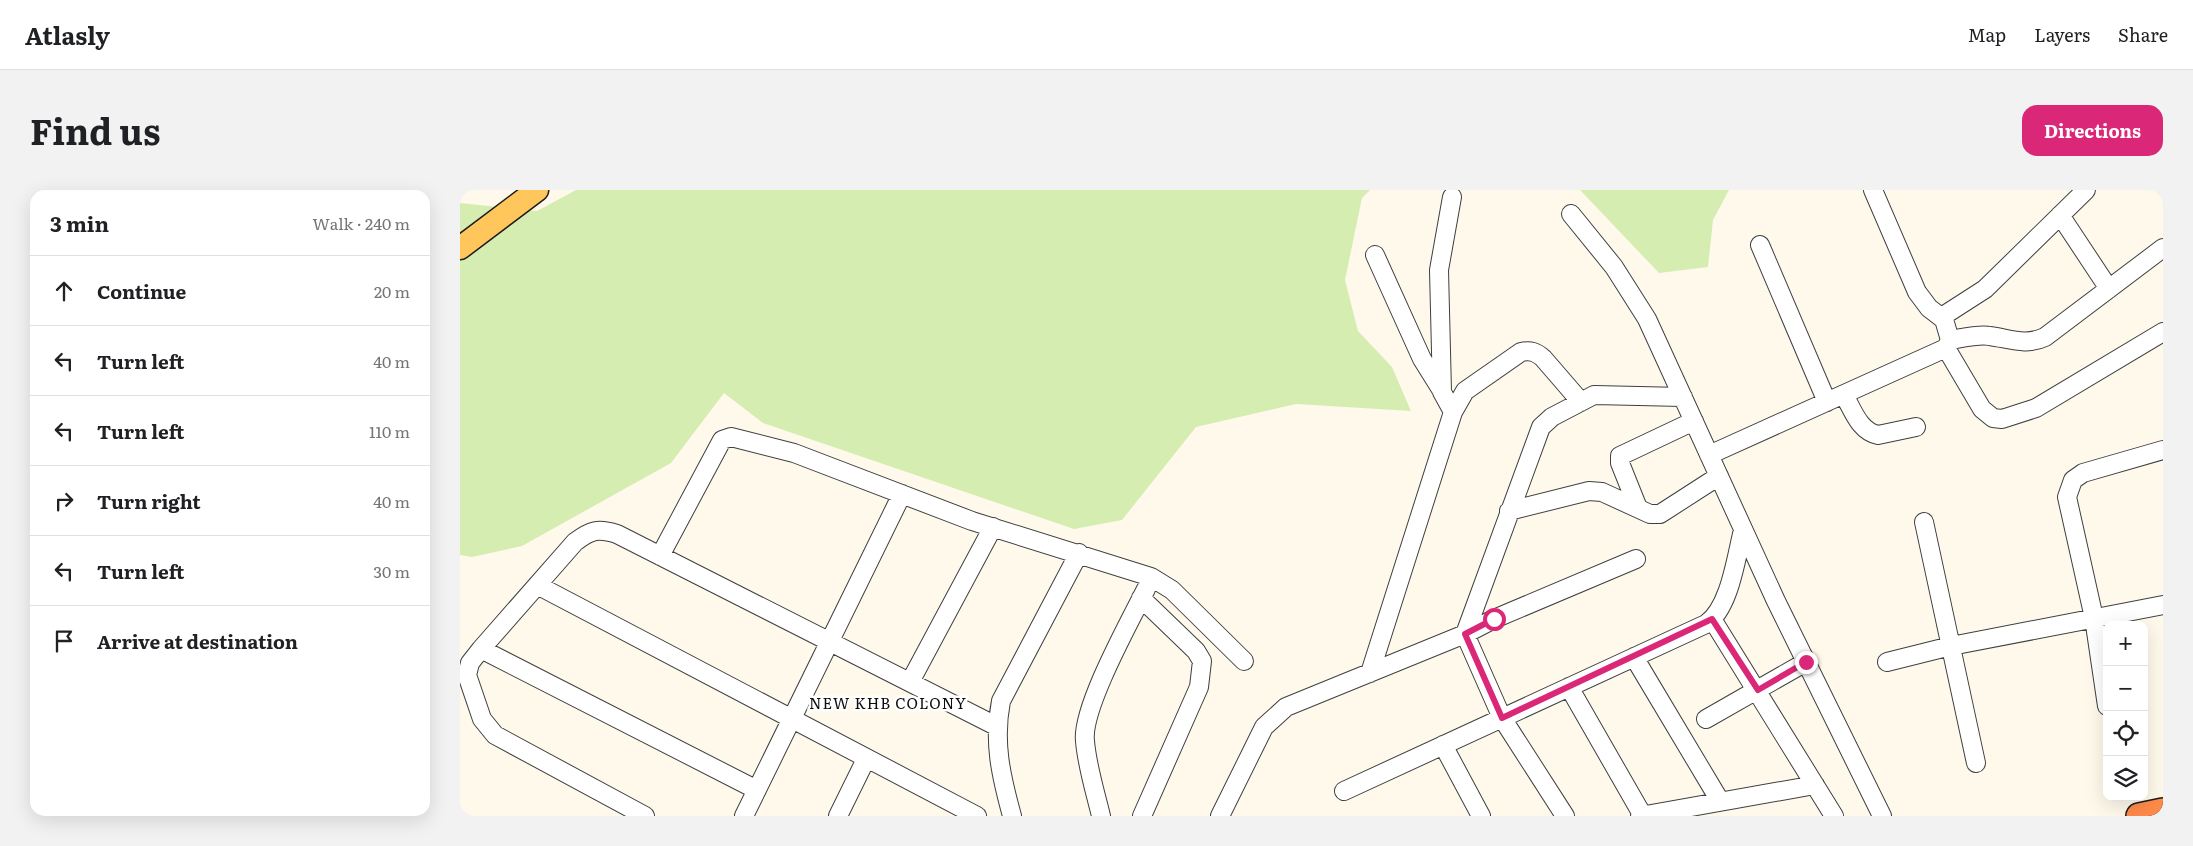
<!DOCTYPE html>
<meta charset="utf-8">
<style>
body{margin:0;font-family:Literata,serif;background:#f2f2f2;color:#202124}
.controls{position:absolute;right:15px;bottom:15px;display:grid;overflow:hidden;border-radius:10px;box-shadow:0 5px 20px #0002}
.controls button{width:45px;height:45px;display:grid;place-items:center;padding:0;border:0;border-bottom:1px solid #e0e0e0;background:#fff;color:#202124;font:25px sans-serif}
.stop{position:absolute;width:15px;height:15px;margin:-11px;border:4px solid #db2777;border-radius:50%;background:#fff}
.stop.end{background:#db2777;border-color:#fff;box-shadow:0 1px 5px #0008}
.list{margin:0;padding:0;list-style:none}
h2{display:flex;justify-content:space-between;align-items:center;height:65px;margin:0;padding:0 20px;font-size:21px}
h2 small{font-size:16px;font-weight:400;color:#757577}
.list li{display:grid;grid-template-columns:32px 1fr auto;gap:15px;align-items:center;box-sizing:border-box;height:70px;padding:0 20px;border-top:1px solid #e0e0e0}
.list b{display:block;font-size:19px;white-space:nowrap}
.list em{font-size:16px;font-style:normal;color:#757577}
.icon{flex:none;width:28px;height:28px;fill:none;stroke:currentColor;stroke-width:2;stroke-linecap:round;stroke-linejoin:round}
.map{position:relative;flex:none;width:1703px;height:626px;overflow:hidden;border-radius:15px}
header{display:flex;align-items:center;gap:30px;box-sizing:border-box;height:70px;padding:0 25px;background:#fff;border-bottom:1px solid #e0e0e0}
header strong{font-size:24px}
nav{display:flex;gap:28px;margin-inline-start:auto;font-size:18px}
.intro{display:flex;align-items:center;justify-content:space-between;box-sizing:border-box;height:120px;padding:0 30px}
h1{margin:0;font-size:35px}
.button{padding:12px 22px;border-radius:15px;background:#db2777;color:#fff;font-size:18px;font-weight:700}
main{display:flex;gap:30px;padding:0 30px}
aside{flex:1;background:#fff;border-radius:15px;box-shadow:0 5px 20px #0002}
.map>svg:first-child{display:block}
.grass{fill:#d6edb1}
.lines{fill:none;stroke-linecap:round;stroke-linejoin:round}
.minor-casing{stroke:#3f3f3f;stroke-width:20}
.major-casing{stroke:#1d1d1d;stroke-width:25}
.highway-casing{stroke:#1d1d1d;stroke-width:28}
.minor{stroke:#fff;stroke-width:18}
.major{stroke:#ffc75b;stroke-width:22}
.highway{stroke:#ff8a49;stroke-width:25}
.route{stroke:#db2777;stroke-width:6}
.labels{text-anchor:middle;stroke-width:5;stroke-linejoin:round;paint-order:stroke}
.neighbourhood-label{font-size:15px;letter-spacing:1px;fill:#0c0c0c;stroke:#fff}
</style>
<header>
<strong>Atlasly</strong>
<nav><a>Map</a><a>Layers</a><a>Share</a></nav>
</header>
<div class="intro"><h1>Find us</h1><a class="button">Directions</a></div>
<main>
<aside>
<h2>3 min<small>Walk · 240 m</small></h2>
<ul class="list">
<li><svg class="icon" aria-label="ahead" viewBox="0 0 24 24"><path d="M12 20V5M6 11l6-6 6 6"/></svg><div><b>Continue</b></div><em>20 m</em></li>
<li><svg class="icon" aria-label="left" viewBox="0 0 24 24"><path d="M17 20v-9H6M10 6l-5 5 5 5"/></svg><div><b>Turn left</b></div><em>40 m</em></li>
<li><svg class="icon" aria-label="left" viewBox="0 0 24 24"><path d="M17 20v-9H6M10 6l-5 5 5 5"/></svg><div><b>Turn left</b></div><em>110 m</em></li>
<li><svg class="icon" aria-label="right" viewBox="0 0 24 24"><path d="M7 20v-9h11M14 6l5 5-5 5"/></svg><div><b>Turn right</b></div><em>40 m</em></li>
<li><svg class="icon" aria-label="left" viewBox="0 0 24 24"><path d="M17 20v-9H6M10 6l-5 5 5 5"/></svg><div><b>Turn left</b></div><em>30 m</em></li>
<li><svg class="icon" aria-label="arrive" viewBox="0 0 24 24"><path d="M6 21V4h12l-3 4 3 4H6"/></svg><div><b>Arrive at destination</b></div></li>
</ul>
</aside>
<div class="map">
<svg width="1703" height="626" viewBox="0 0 1703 626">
<rect width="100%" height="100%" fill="#fff9eb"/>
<path class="grass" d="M116 0H910L902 8 885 90 898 141 932 177 951 221 836 214 736 237 662 330 614 339 303 233 264 203 211 273 62 356 12 367 0 365V13L77 21Z
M1120 0H1269L1253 30 1248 77 1199 83Z"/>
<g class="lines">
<defs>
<path id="minor" d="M1413 0 1457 102 1469 118 1482 128
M992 7 979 80 982 202 993 222
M1111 24 1154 77 1187 129 1316 411 1422 626
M1600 25 1649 99
M1300 55 1367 212
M915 65 962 169 982 201
M1490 150C1503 148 1518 144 1530 146 1551 149 1566 156 1585 147L1703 58
M1486 158 1522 219 1533 228 1542 229 1576 218 1703 142
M1384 205C1393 220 1399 241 1418 245L1456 237
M1249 265 1486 158 1490 150 1483 126 1525 99 1626 0
M1178 318 1160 273V266L1234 231
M1049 321 1129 301 1142 302 1190 324H1200L1259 286
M1464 332 1516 573
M200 366 262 250 271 247 334 263 512 331 691 387 712 400 784 471
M77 395 517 626
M681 408 736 461 742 471 739 497 682 626
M1252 429 1374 626
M21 459 297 600
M1174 467 1260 611
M1427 472 1491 456 1703 415
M910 483 993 222 1005 201 1061 162C1071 160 1076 162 1083 168L1121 212
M450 492 533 337
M1109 497 1183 626
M1647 516 1634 428 1607 307 1613 290 1623 283 1703 260
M1246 529 1346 472
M983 555 1021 626
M884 601 1246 434C1270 418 1276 367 1283 340
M185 626 35 545 22 529 7 485 10 473 21 459 115 352C131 340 138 338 157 344L536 536
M284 626 442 304
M378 626 406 569
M552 626C541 586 533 552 541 511L619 363
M641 626C635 601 627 576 625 551 621 519 670 431 686 399
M760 626 804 537 826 517 1005 444 1034 429 1176 369
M1105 626 1042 528 1005 444 1081 237 1092 227 1134 205 1223 207
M1180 626 1355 595"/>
<path id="major" d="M0 58 77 0"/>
<path id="highway" d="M1679 626 1703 621"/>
</defs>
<use href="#minor" class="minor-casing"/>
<use href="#major" class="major-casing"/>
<use href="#highway" class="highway-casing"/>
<use href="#minor" class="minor"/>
<use href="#major" class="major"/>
<use href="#highway" class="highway"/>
</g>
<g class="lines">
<path class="route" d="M1034 429 1005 444 1042 528 1252 429 1298 500 1346 472"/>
</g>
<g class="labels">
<g class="neighbourhood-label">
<text x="428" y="519">NEW KHB COLONY</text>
</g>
</g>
</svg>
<div class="controls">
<button>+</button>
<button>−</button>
<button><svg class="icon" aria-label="locate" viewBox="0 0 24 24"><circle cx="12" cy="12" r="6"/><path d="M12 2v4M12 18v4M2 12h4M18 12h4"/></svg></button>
<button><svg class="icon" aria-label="layers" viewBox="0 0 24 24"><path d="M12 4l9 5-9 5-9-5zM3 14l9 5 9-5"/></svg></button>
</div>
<div class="stop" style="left:1034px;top:429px"></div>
<div class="stop end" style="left:1346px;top:472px"></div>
</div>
</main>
